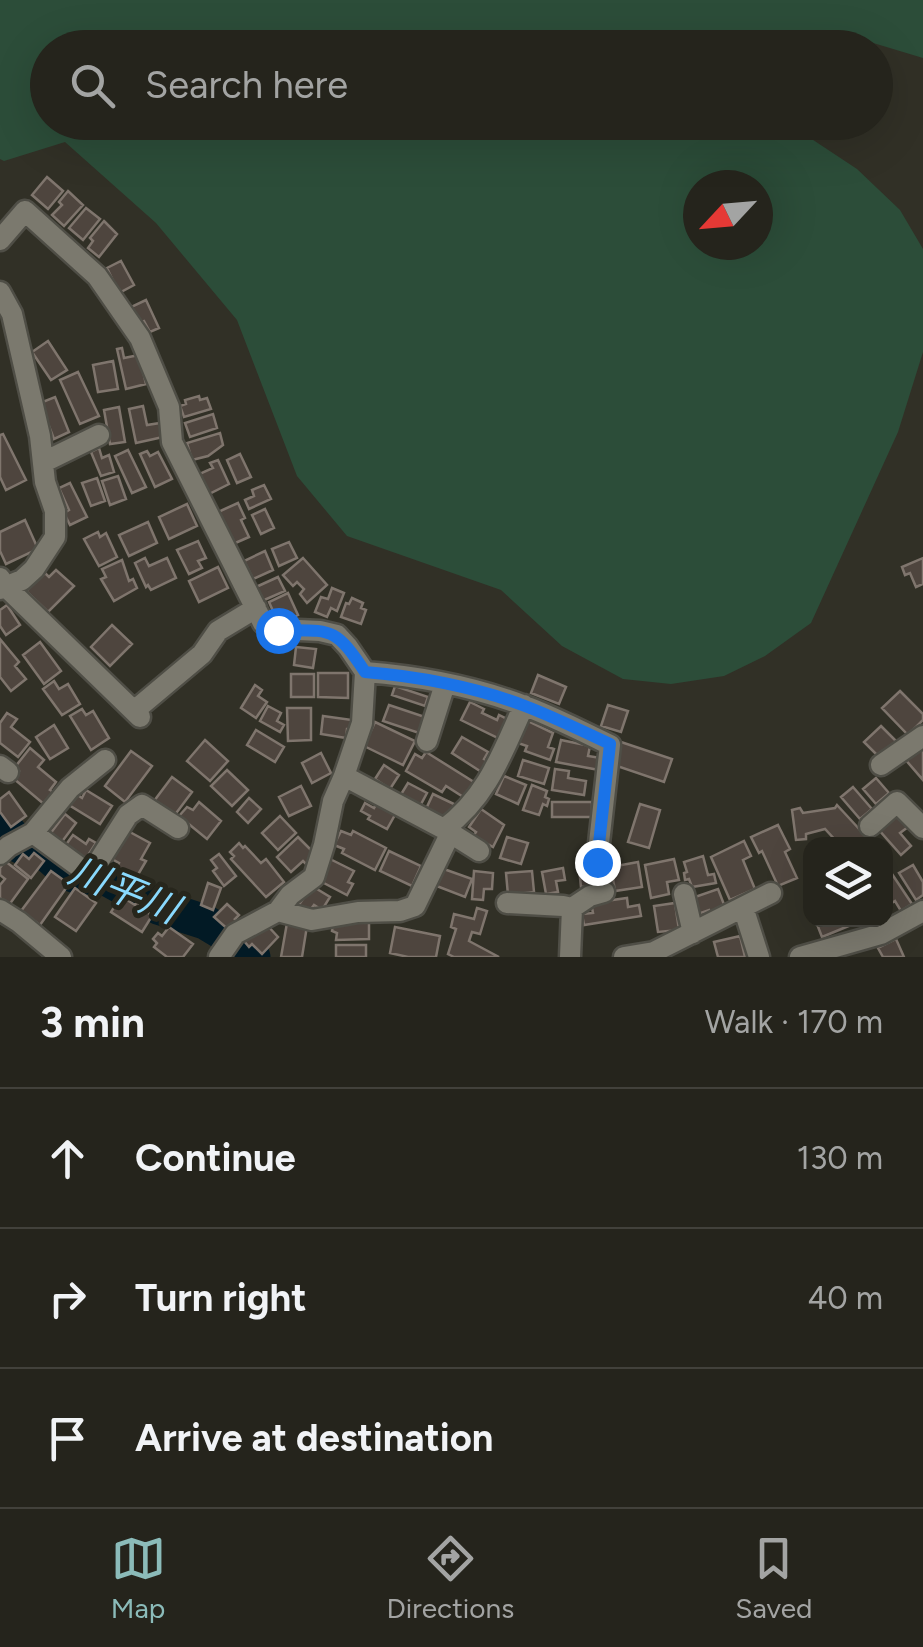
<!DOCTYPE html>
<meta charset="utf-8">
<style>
body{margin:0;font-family:Figtree,"Noto Sans JP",sans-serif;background:#313029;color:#f1f3f6}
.controls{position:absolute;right:30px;bottom:30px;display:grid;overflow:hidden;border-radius:20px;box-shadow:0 10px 40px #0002}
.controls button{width:90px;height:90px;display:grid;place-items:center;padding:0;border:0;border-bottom:2px solid #42413b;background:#25241c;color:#f1f3f6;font:50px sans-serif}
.compass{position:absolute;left:683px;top:170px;width:90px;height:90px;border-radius:50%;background:#25241c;box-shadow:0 10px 40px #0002;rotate:244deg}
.stop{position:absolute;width:30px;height:30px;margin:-22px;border:8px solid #1a73e8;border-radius:50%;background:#fff}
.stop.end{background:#1a73e8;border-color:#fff;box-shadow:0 2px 10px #0008}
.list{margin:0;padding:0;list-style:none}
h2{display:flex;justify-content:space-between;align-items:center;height:130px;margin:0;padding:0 40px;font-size:42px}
h2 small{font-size:32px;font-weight:400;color:#a3a4a3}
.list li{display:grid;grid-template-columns:65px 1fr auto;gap:30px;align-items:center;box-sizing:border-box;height:140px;padding:0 40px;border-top:2px solid #42413b}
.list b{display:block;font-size:38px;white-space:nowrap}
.list em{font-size:32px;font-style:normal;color:#a3a4a3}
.icon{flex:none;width:55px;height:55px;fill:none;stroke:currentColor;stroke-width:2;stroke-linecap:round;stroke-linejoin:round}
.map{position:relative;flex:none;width:923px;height:957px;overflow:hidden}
.search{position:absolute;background:#25241c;box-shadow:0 10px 40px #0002;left:30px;right:30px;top:30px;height:110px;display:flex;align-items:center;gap:25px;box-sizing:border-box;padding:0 35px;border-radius:55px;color:#a3a4a3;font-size:38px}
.sheet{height:550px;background:#25241c}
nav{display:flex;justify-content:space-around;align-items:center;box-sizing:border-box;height:140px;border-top:2px solid #42413b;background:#25241c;font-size:28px;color:#a3a4a3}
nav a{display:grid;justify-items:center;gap:5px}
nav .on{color:#8bbbb9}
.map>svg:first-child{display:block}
.green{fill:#2c4d39;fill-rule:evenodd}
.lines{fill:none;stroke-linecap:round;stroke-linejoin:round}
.river{stroke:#021a25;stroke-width:35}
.building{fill:#4e453e;stroke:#7f756d;stroke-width:2.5}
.street-casing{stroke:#4f4e46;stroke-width:25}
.street{stroke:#7b796e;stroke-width:20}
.route{stroke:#1a73e8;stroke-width:12}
.labels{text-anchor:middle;stroke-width:10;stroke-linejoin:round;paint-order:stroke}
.water-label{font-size:38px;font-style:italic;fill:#89d9fd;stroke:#27261c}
</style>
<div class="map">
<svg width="923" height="957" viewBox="0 0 923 957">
<rect width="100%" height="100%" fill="#313026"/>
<path class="green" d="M0 0H923V58L850 36 792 48H48V122L790 123 792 126 857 169 900 210 923 249V352L898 432 811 623 765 656 724 676 671 684 623 679 562 646 501 590 347 536 297 476 237 320 156 223 65 142 4 161 0 159ZM698 185H758V245H698Z"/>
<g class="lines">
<path class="river" d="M0 821 20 846 41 849 68 873 79 877H104L158 907 205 922 225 934 245 955 253 957"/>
</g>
<path class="building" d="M47 177 63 191 48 209 32 195Z
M68 191 83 205 64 226 52 215 62 205 59 202Z
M86 208 100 219 83 240 69 228Z
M104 221 117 234 99 257 88 248 93 241 90 238Z
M121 261 134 285 119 293 107 268Z
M146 300 159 328 150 332 144 321 139 323 131 307Z
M48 341 67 370 51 380 32 352Z
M122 348 124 358 139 355 146 384 126 389 117 349Z
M113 361 118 389 98 392 93 365Z
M78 372 99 416 80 424 60 380Z
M199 396 200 400 207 398 211 409 184 417 180 406 186 404 185 400Z
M55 397 69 432 54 439 40 403Z
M143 406 147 425 160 423 163 437 136 443 129 409Z
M119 407 125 442 110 444 104 410Z
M213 414 217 428 190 437 185 423Z
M220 433 223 445 208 456 192 460 187 443Z
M3 434 26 480 6 490 0 477V435Z
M99 448 102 458 109 455 114 472 101 476 91 452Z
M128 450 146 487 132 493 115 456Z
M147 451 150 456 158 452 172 479 155 487 140 454Z
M240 454 251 477 237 483 227 460Z
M218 460 229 484 207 495 197 475 213 468 210 463Z
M118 476 126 499 110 505 102 481Z
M97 478 105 501 91 506 82 483Z
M70 483 87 517 70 525 64 513 69 510 59 488Z
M264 485 271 499 249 509 245 500 254 496 252 490Z
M238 503 245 518 241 520 249 537 233 544 218 512Z
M187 504 197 526 169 539 159 517Z
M265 509 274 528 261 534 252 515Z
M25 520 38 549 6 564 0 551V532Z
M148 522 157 543 129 556 119 535Z
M98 532 100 537 106 533 117 557 99 566 84 539Z
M198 541 206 558 198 561 202 568 189 574 177 550Z
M289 542 297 558 279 566 272 549Z
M265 551 273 570 253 579 244 561Z
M145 558 149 566 167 558 176 578 151 590 148 585 146 587 135 563Z
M303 558 327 585 307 603 300 594 304 589 297 582 293 586 283 575Z
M923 558V584L916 587 910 573 905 575 902 567Z
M122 560 129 581 133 579 137 588 114 601 101 579 106 577 102 569Z
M218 567 228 588 199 602 189 581Z
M56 570 74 586 48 612 26 591 45 573 49 577Z
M278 577 285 591 262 601 256 587Z
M332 588 344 593 337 611 331 608 327 617 315 612 321 597 328 599Z
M288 593 298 615 288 620 287 616 277 620 269 602Z
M352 598 363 603 361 608 366 610 361 624 341 617 346 603 349 604Z
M7 605 20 625 6 635 0 626V610Z
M112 625 132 644 110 666 91 647Z
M0 639 19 662 15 666 26 679 11 691 0 677Z
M40 642 61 671 44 684 23 655Z
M296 647 316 649 313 668 294 665Z
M318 673H348V698L318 697Z
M291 674H314V697H291Z
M538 675 566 687 559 704 531 693Z
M54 681 59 689 68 684 80 704 62 715 43 689Z
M255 685 262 690 258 696 267 702 256 718 241 708Z
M395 686 428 697 425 706 392 695Z
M900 691 923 714V720L908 735 882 708Z
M470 702 484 709 482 713 497 720 499 715 509 720 500 739 461 720Z
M389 705 425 717 419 733 383 721Z
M608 705 628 711 621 732 601 726Z
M268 706 281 713 277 721 284 725 280 732 260 721Z
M287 708H311V740L288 741Z
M82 709 86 715 93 711 109 738 91 750 70 716Z
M7 713 17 719 11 727 30 742 18 757 0 743V723Z
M323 716 352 720 350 729H347L346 738 321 734Z
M524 719 553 733 548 747 554 749 550 760 525 751 527 746 512 741Z
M375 722 415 741 403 765 364 746Z
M54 725 68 748 50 759 36 737Z
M881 726 898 743 881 759 864 742Z
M256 730 284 747 275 762 247 745Z
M462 737 488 752 484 759 489 762 483 773 452 753Z
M205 740 228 761 210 781 187 761Z
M561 740 590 746 588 756 601 758 599 770 556 762Z
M621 742 672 759 664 782 614 765Z
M919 746 923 750V780L904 758Z
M30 748 44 760 38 767 56 782 50 790 55 793 45 805 13 778 19 771 15 767Z
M131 751 152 766 125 802 105 786Z
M426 752 477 784 468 800 446 786 442 792 406 771 415 754 422 758Z
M321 753 331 773 312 783 302 763Z
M523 760 549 768 544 784 518 776Z
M384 765 399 775 390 789 375 779Z
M555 769 569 771 568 778 586 781 584 795 552 790Z
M227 770 248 790 232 806 211 786Z
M504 776 526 785 518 804 496 794Z
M172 777 192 792 174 816 154 801Z
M876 778 889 793 876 804 863 789Z
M408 783 427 793 420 806 400 796Z
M532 785 547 791 545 797 549 799 547 806 543 804 539 815 523 810Z
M301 786 311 806 289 816 279 797Z
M853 787 872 809 860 819 841 797Z
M86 790 112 806 100 824 69 805 76 794 82 798Z
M9 792 26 816 11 827 0 812V799Z
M433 794 456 805 446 818 426 809Z
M249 798 261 809 248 823 237 812Z
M199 802 221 821 207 839 179 816 187 807 193 810Z
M552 802H592V817H552Z
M365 803 374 808 377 803 396 813 387 829 368 819 370 816 361 811Z
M640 804 660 810 649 848 628 842Z
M837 805 873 844H839L825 829 806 834V839L796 840 792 810 800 808 803 813 835 808Z
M481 809 504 825 493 847 473 836 476 832 469 827Z
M65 814 76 823 61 843 50 834Z
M897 814 908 827 900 833 911 846 901 855 879 830Z
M280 816 296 833 278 850 262 833Z
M778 825 790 849 785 852 797 878 778 886 762 851 759 853 751 837Z
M128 831 150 843 141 859 146 861 136 878 117 867 119 863 112 859Z
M341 831 351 835 353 831 386 848 375 870 342 853 344 849 334 845Z
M73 835 86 844 89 839 96 843 85 860 65 846Z
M298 837 317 856 307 865 303 861 291 872 277 857Z
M507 837 528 843 521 864 500 858Z
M744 841 751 856 743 860 755 889 730 900 711 857Z
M239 843 243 848 245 846 261 863 266 859 284 882 266 897 231 859 234 856 230 852Z
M389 851 421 866 412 886 380 871Z
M34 853 44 861 31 878 15 865 23 854 29 859Z
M219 854 236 876 224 886 213 871 217 868 211 860Z
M703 856 708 875 714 874 716 883 692 887 689 879 685 880 684 873 687 872 684 862Z
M330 859 354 871 348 882 353 884 347 895 320 881Z
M674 859 679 880 667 882 669 894 651 898 645 865Z
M5 861 28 879 9 905 0 898V885L5 879 0 875V868Z
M638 862 642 887 615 891 611 867Z
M913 865 923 882V895L916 900 899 873Z
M596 866 599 885 581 887 579 868Z
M441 868 472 879 465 897 434 885Z
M563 868 565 880 556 881 558 892 546 894 542 872Z
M51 871 69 884 40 925 21 911Z
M474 871 493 873 492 889H484L483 900 472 899Z
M532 871 534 892 508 895 506 873Z
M890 871 912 904 901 911 895 901 890 904 886 897V874Z
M208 883 221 888 213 910 201 905Z
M312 886 330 897 322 910 314 905 308 913 298 906Z
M75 888 96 903 76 931 55 917Z
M718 889 725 907 710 913 709 910 698 914 692 898Z
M121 896 135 905 137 902 152 916 142 932 111 912Z
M627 898 628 907 639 905 641 916 584 925 582 914 593 913 591 903Z
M675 903 679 930 658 932 654 906Z
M227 904 239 915 235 919 240 922 231 932 214 917Z
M477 908 487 911 480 934 472 932 469 941 499 957H454L448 954 456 929 451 927 454 914 474 919Z
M815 919H848L851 925 822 937Z
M369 920V939L336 940 337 933 332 931 333 923Z
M287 923 307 926 302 957H281Z
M266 924 278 937 262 954 252 944 249 947 244 941Z
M169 927 193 944 183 957H167L154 947 157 943 153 939 158 933 162 936Z
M395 927 440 936 436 957H408L390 953Z
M740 936 745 957H718L714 942Z
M896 939 904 957H883L878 948Z
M336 945H366V957H336Z"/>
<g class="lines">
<defs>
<path id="street" d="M0 240 25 211 97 276 140 338 169 407 172 442 263 623 277 629 320 631 337 635 348 647 365 672 362 723 344 776 333 801 324 845 314 877 290 895 278 911 235 934 219 957
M0 292 12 314 40 436 45 482 55 511V537L34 569 22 580 0 589
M44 462 99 435
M0 578 5 586 140 717
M365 672C417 676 475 687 525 706 554 717 582 731 610 745L597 861
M134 711 202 654 218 631 256 608
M427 741 445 684
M881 765 923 736
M0 766 8 772
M344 776 444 829 479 851
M870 826 897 802 923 828
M444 829C488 796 502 753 524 705
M33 833 82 869 95 867 128 815 142 805 178 828
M0 854 9 846 33 833 70 788 105 760
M684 894 693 933
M507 903 563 906 572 908
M743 907 759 957
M0 910 19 922 61 957
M278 911 312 920 358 912 400 911 415 906 450 834
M570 957 572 908 590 896 604 892
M624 957 654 952 771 893
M800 957 881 934 923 911"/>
</defs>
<use href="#street" class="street-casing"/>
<use href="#street" class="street"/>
</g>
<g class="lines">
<path class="route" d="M278 630C331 631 334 625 365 672 416 676 476 687 525 706 554 717 582 731 610 744L597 862"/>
</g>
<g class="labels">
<g class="water-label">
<text transform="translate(124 890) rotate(22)" y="13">川平川</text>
</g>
</g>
</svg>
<div class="controls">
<button><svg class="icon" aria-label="layers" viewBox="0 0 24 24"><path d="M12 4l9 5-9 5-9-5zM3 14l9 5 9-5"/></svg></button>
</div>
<svg class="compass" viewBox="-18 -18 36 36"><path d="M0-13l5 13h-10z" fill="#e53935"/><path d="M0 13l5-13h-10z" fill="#a3a4a3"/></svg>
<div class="stop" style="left:278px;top:630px"></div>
<div class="stop end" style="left:597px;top:862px"></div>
<div class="search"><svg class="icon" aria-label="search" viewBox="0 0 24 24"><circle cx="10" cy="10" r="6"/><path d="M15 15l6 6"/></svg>Search here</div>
</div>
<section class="sheet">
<h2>3 min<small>Walk · 170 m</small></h2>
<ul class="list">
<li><svg class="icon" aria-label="ahead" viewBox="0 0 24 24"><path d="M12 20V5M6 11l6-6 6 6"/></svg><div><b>Continue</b></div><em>130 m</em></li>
<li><svg class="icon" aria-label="right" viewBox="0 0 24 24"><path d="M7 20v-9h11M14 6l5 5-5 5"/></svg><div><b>Turn right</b></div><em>40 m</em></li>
<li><svg class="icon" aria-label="arrive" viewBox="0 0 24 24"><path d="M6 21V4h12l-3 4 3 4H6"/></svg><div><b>Arrive at destination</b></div></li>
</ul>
</section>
<nav>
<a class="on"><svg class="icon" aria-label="map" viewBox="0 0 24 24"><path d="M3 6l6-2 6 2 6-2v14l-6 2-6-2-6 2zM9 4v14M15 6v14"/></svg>Map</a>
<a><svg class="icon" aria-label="directions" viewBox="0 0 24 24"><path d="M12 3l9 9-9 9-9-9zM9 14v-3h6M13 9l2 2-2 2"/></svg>Directions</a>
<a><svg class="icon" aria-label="saved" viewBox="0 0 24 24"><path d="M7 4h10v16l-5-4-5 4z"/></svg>Saved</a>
</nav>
